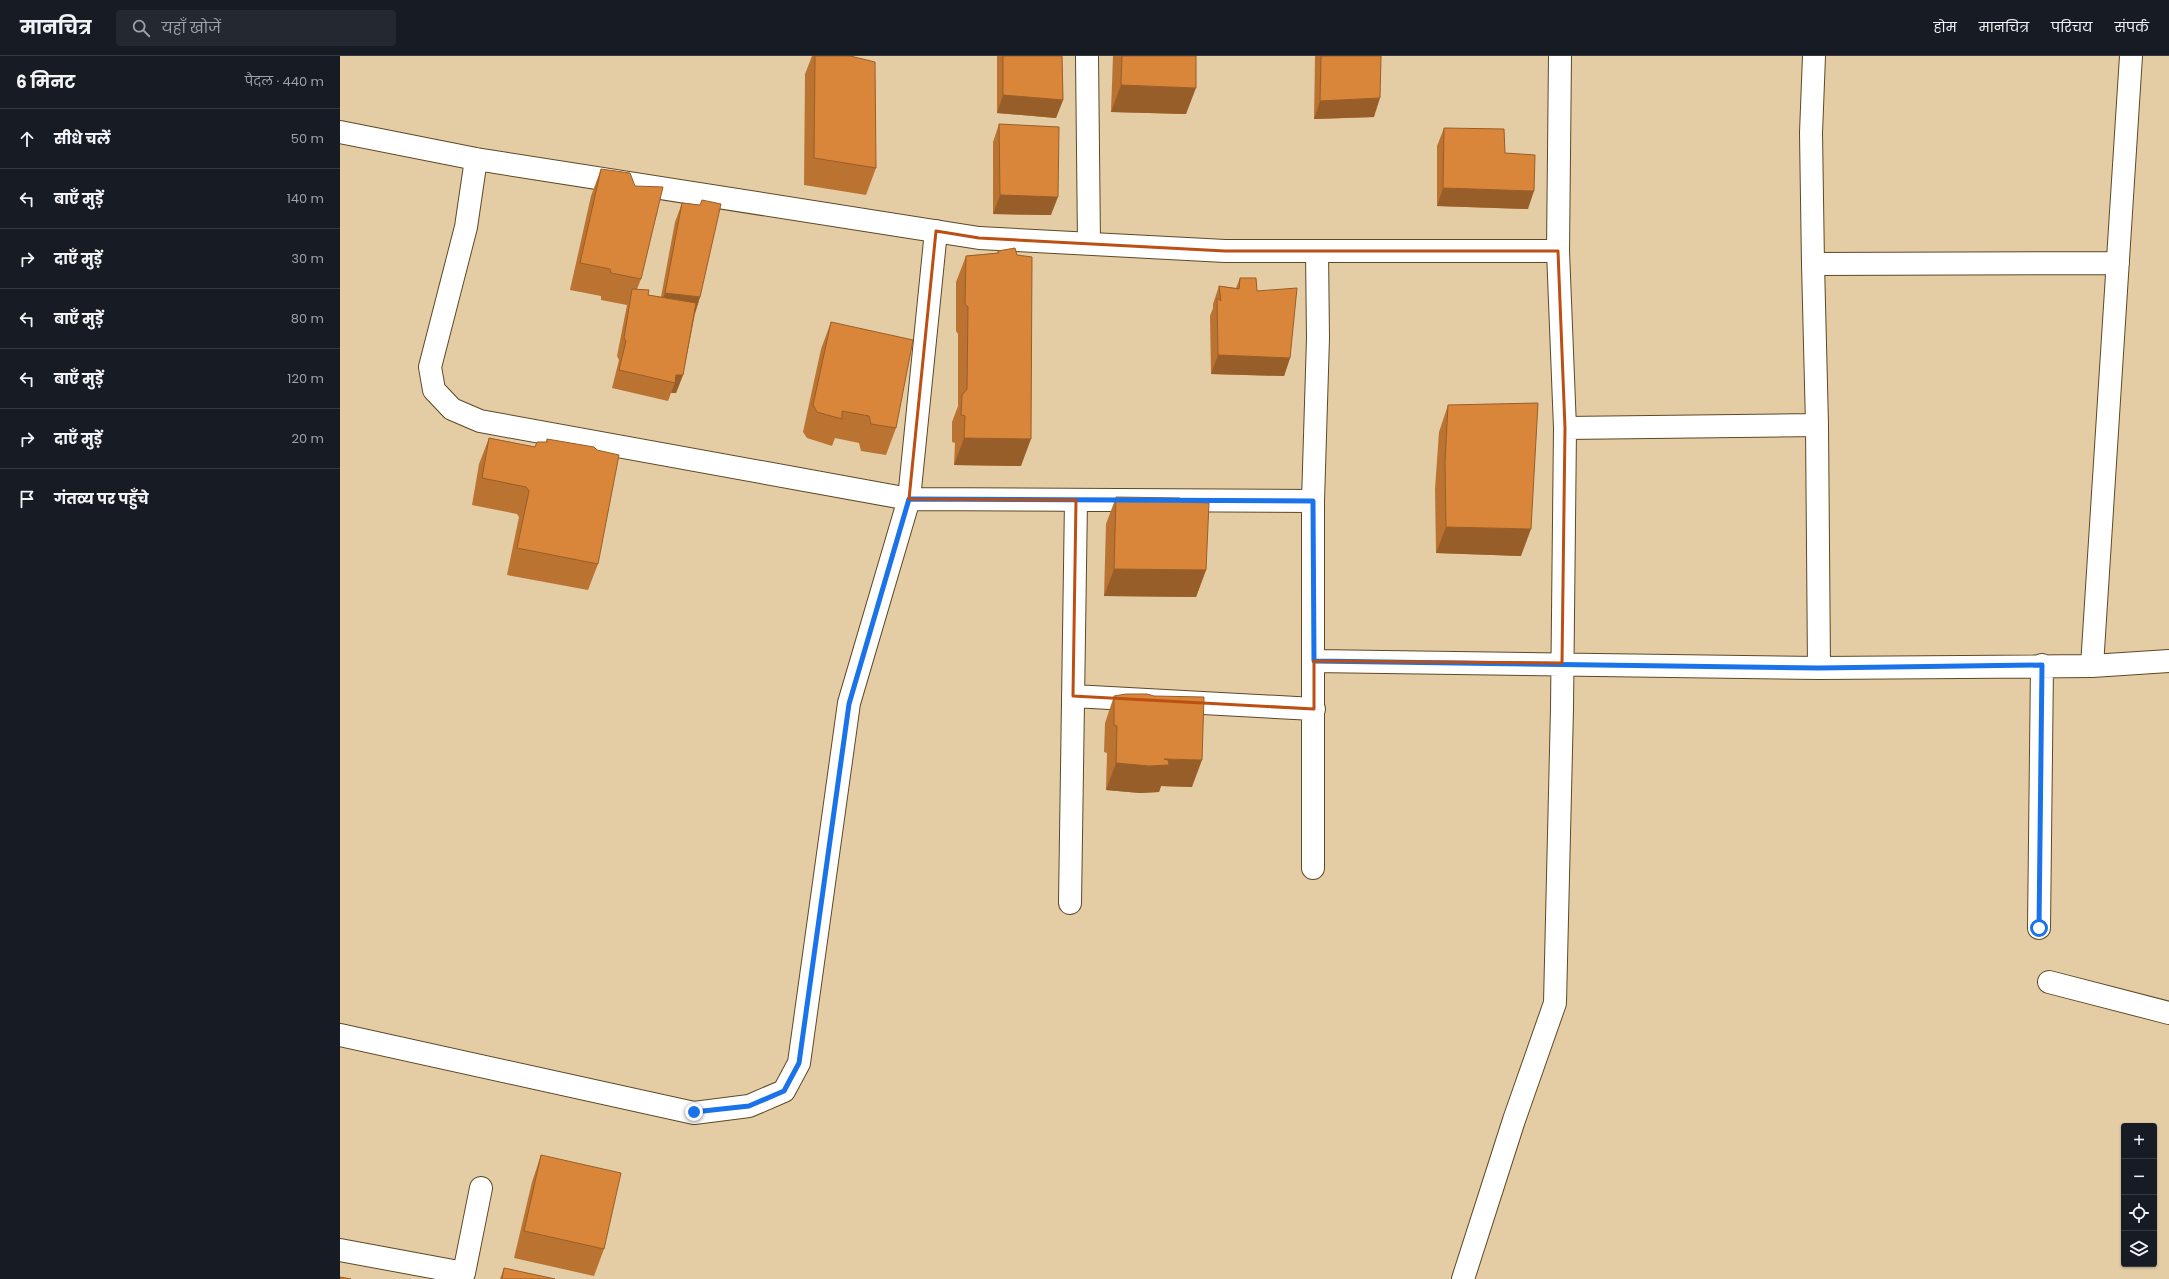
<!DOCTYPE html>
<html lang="hi">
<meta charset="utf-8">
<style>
body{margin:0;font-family:Poppins,"Noto Sans Devanagari",sans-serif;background:#242831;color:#f1f3f6}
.controls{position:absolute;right:12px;bottom:12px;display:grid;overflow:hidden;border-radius:4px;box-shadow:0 1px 3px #0004}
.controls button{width:36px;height:36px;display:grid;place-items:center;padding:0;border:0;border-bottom:1px solid #363941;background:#171b24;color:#f1f3f6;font:20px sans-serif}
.stop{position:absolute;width:12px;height:12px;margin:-9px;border:3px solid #1a73e8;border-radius:50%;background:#fff}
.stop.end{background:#1a73e8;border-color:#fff;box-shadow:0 1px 4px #0008}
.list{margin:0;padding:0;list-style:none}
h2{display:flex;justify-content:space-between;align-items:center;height:52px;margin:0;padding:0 16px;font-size:17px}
h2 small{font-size:13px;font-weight:400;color:#9ea1a6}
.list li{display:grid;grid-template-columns:26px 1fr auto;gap:12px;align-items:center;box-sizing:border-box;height:60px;padding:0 16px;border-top:1px solid #363941}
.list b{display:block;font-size:15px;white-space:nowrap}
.list em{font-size:13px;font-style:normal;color:#9ea1a6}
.icon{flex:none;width:22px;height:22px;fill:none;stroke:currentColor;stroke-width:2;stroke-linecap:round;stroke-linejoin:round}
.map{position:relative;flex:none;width:1829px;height:1223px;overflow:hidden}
header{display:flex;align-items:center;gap:24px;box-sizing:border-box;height:56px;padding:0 20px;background:#171b24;border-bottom:1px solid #363941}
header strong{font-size:19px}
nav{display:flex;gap:22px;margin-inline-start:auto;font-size:14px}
.search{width:280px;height:36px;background:#242831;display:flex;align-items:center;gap:10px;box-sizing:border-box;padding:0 14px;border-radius:4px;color:#9ea1a6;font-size:15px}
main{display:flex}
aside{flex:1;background:#171b24}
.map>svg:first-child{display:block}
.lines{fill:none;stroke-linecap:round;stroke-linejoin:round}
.minor-casing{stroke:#5e4925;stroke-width:24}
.minor{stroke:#fff;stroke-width:22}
.wall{fill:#bb7332}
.shaded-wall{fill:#985e29}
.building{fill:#d9863a;stroke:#985e29}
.route{stroke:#1a73e8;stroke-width:5}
.marked{fill:none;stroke:#bd4f12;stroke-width:3;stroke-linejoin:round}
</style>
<header>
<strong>मानचित्र</strong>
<div class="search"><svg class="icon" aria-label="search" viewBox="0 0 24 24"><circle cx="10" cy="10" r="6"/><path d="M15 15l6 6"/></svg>यहाँ खोजें</div>
<nav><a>होम</a><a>मानचित्र</a><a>परिचय</a><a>संपर्क</a></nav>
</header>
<main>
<aside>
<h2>6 मिनट<small>पैदल · 440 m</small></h2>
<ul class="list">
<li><svg class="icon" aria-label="ahead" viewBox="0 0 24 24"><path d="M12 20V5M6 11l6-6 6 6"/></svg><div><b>सीधे चलें</b></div><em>50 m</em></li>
<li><svg class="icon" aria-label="left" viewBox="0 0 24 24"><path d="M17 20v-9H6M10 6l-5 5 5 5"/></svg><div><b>बाएँ मुड़ें</b></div><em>140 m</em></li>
<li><svg class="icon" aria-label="right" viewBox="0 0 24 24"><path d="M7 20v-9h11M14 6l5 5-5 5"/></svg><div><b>दाएँ मुड़ें</b></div><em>30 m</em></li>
<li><svg class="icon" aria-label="left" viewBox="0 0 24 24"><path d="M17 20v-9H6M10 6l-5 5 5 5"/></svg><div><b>बाएँ मुड़ें</b></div><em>80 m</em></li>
<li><svg class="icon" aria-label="left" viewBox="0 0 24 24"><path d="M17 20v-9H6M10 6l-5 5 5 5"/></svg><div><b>बाएँ मुड़ें</b></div><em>120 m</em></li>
<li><svg class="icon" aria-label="right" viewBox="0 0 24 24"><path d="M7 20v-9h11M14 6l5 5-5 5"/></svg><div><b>दाएँ मुड़ें</b></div><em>20 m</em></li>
<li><svg class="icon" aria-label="arrive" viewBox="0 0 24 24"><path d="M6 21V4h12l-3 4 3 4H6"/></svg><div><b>गंतव्य पर पहुँचे</b></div></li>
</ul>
</aside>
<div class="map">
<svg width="1829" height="1223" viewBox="0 0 1829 1223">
<rect width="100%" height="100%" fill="#e4cca5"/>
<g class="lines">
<defs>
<path id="minor" d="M747 0 749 187
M1474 0 1471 77 1473 208 1778 207
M0 76 136 103 639 182 885 195H1218L1225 372 1222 652 1215 947 1174 1064 1123 1223
M136 103 126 171 90 311 94 334 112 353 140 365 569 443 973 445 978 282 977 195
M1218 195 1220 0
M1473 208 1477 369
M1225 372 1477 369 1479 612
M973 445V812
M974 605 1479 612 1752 610 1791 0
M1752 610 1829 605
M733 640 974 653
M730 847 736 444
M1699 872 1702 609
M1709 926 1829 957
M0 979 354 1057 409 1050 444 1035 459 1007 509 647 569 443 596 175
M0 1194 124 1217 141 1132"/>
</defs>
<use href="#minor" class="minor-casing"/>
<use href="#minor" class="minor"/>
</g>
<path class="wall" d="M472 0H510L536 112 526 139 464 129 465 18Z
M657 0H722L723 44 716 62 657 57Z
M773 0H856L846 58 771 56Z
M975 0H1041L1034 61 974 63Z
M659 68 711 159 653 158V86Z
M1104 72 1165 97 1188 153 1097 150V90Z
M261 113 295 130 301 223 297 233 308 239 321 241 335 166 342 147 360 241 355 258 343 319 336 337H331L328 345 272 332 279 304 277 300 287 249 261 244V240L230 234 251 140Z
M658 195 681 410 614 409 615 387 612 386V366L618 350V278L616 275V226L626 200 657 197Z
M900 222 917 235 950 302 944 320 871 318 870 260 873 252V248L879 230 896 232Z
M491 266 556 372 546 399 521 395 519 387 495 382 492 390 467 382 463 376 481 293Z
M1108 349 1181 500 1096 497 1095 433 1099 376Z
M149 382 195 391 206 386 207 383 258 508 248 534 167 519 179 461 177 458 132 449 139 408Z
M776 441 866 514 856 541 764 540 766 468Z
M774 640 852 731 821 730 819 736 800 737 766 734 767 697 764 696 765 667Z
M201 1099 264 1193 254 1220 174 1202 192 1126Z
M164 1212 215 1223H160Z"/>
<path class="shaded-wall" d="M781 29 856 32 846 58 771 56Z
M663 39 723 44 716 62 657 57Z
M1040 42 1034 61 974 63 980 45Z
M1103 132 1194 135 1188 153 1097 150Z
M660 139 718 141 711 159 653 158Z
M325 237 360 241 354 260 318 255Z
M878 299 950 302 944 320 871 318Z
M336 319H343L336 337H331L335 327Z
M624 382 691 383 681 410 614 409Z
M1106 471 1191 473 1181 500 1096 497Z
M774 513 866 514 856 541 764 540Z
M824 703 862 704 852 731 821 730 819 736 800 737 766 734 776 707Z"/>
<path class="building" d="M475 0H510L535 6 536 112 474 102Z
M663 0H722L723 44 663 39Z
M782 0H856V32L781 29Z
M981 0H1041L1040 42 980 45Z
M659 68 719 71 718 141 660 139Z
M1104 72 1164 73 1165 97 1195 99 1194 135 1103 132Z
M261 113 290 117 295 130 323 131 301 223 271 217 270 213 240 207Z
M362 144 381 148 360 241 325 237 342 147 360 149Z
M675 192 677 199 692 201 691 383 624 382 625 360 621 359 622 339 627 333 628 251 625 248 626 200 659 197 658 195Z
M900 222H916L917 235 957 232 950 302 878 299 877 242 881 245 879 230 899 233Z
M292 233 309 234 308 239 356 247 343 319H336L335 327 279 314 286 285 284 282Z
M491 266 573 284 556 372 531 368 529 360 502 355V363L477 356 473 349Z
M1198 347 1191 473 1106 471 1105 406 1108 349Z
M149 382 195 391 197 386H207V383L254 391 257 394 279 399 258 508 177 492 189 435 186 431 142 422Z
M776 441 840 442 842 446 869 447 866 514 774 513Z
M786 638H807L814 640 864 641 862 704 824 703 828 704 829 709 809 710 776 707 777 670 774 669V640Z
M201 1099 281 1117 264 1193 184 1175Z
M164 1212 215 1223H162Z
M0 1221 11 1223H0Z"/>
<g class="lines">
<path class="route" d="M354 1056 409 1050 444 1035 459 1007 509 648 569 443 973 445 974 605 1479 612 1702 609 1699 872"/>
</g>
<path class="marked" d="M596 175 639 182 885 195H1218L1225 372 1222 607 974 605V653L733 640 736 444 569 443Z"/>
</svg>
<div class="controls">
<button>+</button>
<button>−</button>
<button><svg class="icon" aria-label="locate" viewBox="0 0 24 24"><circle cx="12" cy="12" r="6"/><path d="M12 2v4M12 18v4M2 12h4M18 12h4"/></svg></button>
<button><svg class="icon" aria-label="layers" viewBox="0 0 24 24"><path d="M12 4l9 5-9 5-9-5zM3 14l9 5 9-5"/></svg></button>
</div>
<div class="stop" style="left:1699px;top:872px"></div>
<div class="stop end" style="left:354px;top:1056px"></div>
</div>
</main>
